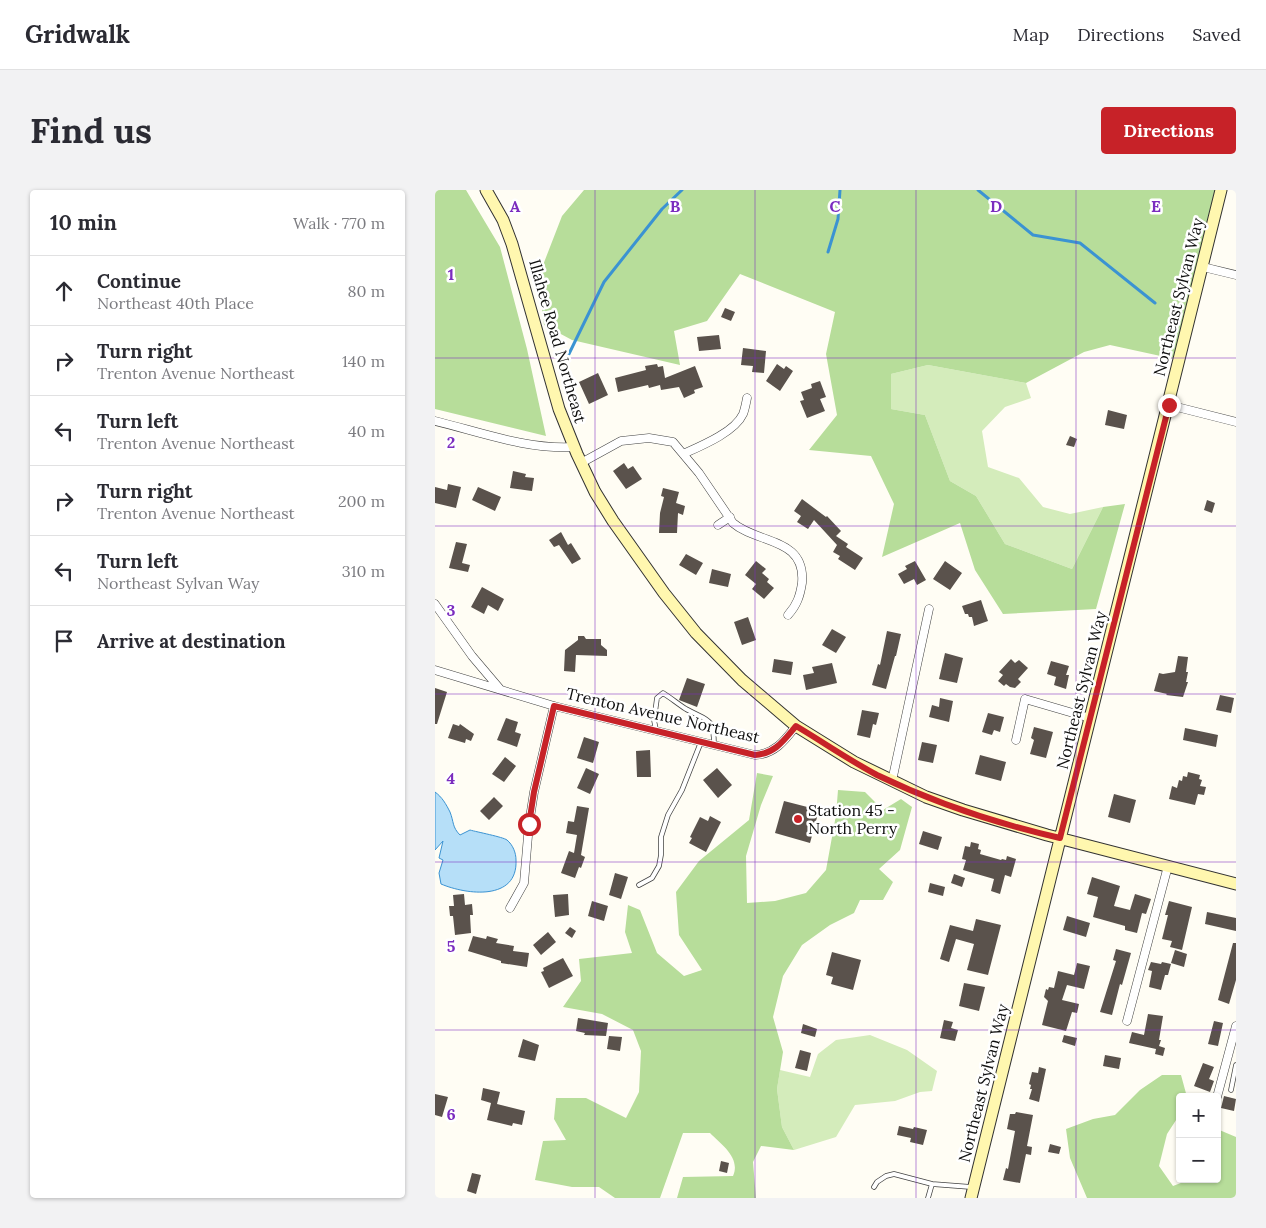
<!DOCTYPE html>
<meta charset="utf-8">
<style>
body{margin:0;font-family:Lora,serif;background:#f2f2f3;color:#2b2b33}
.controls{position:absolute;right:15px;bottom:15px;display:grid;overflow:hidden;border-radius:5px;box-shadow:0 1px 4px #0004}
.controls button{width:45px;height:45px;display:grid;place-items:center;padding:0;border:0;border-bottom:1px solid #e1e1e2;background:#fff;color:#2b2b33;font:25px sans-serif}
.stop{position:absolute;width:15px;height:15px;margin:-11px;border:4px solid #c72228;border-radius:50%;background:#fff}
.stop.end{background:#c72228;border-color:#fff;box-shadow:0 1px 5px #0008}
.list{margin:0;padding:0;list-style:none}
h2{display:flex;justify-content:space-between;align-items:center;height:65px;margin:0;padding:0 20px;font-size:21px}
h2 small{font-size:16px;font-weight:400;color:#7c7c81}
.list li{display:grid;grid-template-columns:32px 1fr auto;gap:15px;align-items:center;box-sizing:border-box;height:70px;padding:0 20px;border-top:1px solid #e1e1e2}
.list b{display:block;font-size:19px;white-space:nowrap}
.list p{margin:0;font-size:16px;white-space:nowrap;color:#7c7c81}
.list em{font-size:16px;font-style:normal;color:#7c7c81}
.icon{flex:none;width:28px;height:28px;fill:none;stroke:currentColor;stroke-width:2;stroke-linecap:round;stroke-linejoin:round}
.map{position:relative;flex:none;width:801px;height:1008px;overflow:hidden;border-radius:5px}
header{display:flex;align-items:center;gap:30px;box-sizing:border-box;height:70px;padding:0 25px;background:#fff;border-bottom:1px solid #e1e1e2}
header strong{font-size:24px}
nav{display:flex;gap:28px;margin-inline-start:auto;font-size:18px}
.intro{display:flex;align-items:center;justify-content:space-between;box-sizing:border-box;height:120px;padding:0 30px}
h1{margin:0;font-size:35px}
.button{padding:12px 22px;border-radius:5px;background:#c72228;color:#fff;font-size:18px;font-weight:700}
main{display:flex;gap:30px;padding:0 30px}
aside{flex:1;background:#fff;border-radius:5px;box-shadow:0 1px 4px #0004}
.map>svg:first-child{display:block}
.green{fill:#d4ecbb}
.forest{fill:#b7dd9a}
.water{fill:#b6dff8;stroke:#3b93d2}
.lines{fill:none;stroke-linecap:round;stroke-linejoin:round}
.stream{stroke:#3b93d2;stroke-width:3}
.building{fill:#5a524c}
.service-casing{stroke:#434343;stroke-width:5.5}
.minor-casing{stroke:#434343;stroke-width:9}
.secondary-casing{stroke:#323232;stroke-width:13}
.service{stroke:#fff;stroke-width:4}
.minor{stroke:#fff;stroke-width:8}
.secondary{stroke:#fff7af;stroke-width:11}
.route{stroke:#c72228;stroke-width:6}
.grid{fill:none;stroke:#7b2cbf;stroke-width:1;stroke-opacity:0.55}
.poi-dot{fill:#c72228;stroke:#fff;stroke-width:2}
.labels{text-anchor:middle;stroke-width:5;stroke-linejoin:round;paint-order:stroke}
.street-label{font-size:16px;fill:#101010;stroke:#fff}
.poi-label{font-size:16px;fill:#101010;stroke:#fff;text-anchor:start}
.grid-label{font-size:16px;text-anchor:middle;font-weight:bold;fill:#7b2cbf;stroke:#fff;stroke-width:5;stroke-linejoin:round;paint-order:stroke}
</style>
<header>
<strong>Gridwalk</strong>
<nav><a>Map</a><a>Directions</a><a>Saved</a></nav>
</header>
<div class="intro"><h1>Find us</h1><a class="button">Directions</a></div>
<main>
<aside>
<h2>10 min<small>Walk · 770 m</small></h2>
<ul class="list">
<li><svg class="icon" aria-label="ahead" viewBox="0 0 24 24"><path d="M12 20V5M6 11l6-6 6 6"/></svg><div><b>Continue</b><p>Northeast 40th Place</p></div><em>80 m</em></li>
<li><svg class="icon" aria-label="right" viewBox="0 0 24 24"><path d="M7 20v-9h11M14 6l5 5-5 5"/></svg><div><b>Turn right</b><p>Trenton Avenue Northeast</p></div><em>140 m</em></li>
<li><svg class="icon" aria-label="left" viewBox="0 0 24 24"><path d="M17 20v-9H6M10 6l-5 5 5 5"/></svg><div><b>Turn left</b><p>Trenton Avenue Northeast</p></div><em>40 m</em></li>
<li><svg class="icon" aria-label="right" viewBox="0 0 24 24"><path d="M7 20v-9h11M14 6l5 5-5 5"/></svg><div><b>Turn right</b><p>Trenton Avenue Northeast</p></div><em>200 m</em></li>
<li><svg class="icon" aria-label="left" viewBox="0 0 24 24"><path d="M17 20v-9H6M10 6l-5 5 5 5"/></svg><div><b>Turn left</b><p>Northeast Sylvan Way</p></div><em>310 m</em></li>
<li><svg class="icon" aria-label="arrive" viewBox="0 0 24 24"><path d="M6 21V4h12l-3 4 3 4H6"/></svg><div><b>Arrive at destination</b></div></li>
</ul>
</aside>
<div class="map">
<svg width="801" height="1008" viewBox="0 0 801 1008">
<rect width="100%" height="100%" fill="#fffdf4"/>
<path class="green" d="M493 175 591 193 596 208 570 217 547 241 553 277 584 288 608 317 635 324 668 317 637 379 570 354 541 306 515 291 490 225 456 219V184Z
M435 845 472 860 502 881 497 901 485 902 460 911 420 915 401 947 359 960 347 937 342 899 345 880 375 887 383 864 401 850Z"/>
<path class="forest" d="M0 0H31L65 57 92 159 111 246 0 219Z
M149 0H787L744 170 675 155 649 162 591 193 493 175 456 184V219L490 225 515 291 541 306 570 354 637 379 668 317 690 314 661 419 568 424 540 380 525 333 447 367 459 314 436 266 374 260 402 225 391 164 400 122 305 84 272 131 239 141 245 175 137 150 109 135 103 88 127 26Z
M322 583 338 586 326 615 311 666 312 713 340 711 371 703 391 680 401 625 403 600 430 602 448 620 466 609 477 617 465 660 444 679 458 692 448 710H425L419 723 395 735 367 755 348 786 338 827 348 862 342 899 347 937 359 960 326 956 318 972 321 1008H242L248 987 298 986C306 968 287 955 275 943H248L225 1008H180L164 997H137L100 990 108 951 131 950 119 929 121 908H151L191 928 204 902 206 861 198 840 167 824 128 817 146 791 144 769 197 763 190 742 193 715 205 720 222 763 249 786 267 780 244 745 241 702 264 671 314 630Z
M727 885H746L752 907H745V924L732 944 724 976 738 996 756 989H782V939L801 947V1008H652L635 968 631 939 658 929 680 925 705 900Z"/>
<path class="water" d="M0 602C7 607 11 614 15 622 19 632 17 637 25 645L35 640C42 642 68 647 72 650 78 655 81 663 81 670 83 711 32 705 6 694L4 683 8 670 4 668 8 651 0 660Z"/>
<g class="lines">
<path class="stream" d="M543 0 598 45 645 53 720 113
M393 62 403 29 405 0
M130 172 169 92 227 19 247 0"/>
</g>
<path class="building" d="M290 118 300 122 296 131 286 127Z
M284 145 286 159 264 161 262 147Z
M308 158 331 161 329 183 317 182 318 176 306 175Z
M222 174 223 177 228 176 230 188 260 176 268 197 259 200 260 203 249 208 244 197 226 200 225 195 214 198 213 195 183 202 180 188 211 180 210 176Z
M342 174 349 179 351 176 358 181 345 201 331 191Z
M163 183 173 205 154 214 144 192Z
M385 191 391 207 385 209 390 221 372 228 365 211 369 210 366 202 377 198 376 194Z
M673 220 692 225 689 239 670 235Z
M635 246 642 249 639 257 631 255Z
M189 273 193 279 198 276 207 289 191 299 178 281Z
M78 281 91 284 90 287 99 288 97 301 75 298Z
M13 294 26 297 21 318 0 313V297L12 300Z
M43 297 66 307 60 321 37 310Z
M228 298 244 302 241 313 250 316 248 325 243 323 242 343H224L225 323 229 307 226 306Z
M367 309 391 327 392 326 406 341 401 346 413 354 411 357 428 368 420 380 403 369 405 366 398 362 402 355 379 330 373 339 362 332 366 326 359 321Z
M772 310 780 313 777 323 769 320Z
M126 342 133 355 136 353 146 369 137 374 124 355 119 357 114 350Z
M21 352 32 354 27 373 35 375 33 382 14 378Z
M251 364 268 373 261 385 244 375Z
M321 371 331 379 327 383 334 389 332 392 339 398 329 409 317 399 321 394 310 385Z
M480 371 491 390 482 395 479 389 469 394 463 384 472 379 470 376Z
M510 371 527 383 515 400 498 389Z
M277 379 296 384 293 397 274 393Z
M47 397 69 409 63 421 53 415 49 424 36 417Z
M546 410 553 431 539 436 537 427H534L533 424H530L527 416Z
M313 427 321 450 307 455 299 432Z
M397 439 411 447 401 463 387 455Z
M452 441 466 444 461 466H460L451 499 437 495 443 474 445 475Z
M143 446H149L151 449H166V455L172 460V466L141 465 140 482 129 481 130 460 143 450Z
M510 463 528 468 522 493 504 489Z
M743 466 753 467 751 482H753L751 492H753L748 507 731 505 732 504 719 501 724 483 728 484 740 482Z
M339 469 358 472 356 485 337 482Z
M576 469 580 473 584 470 593 478 583 489 586 492 580 498 575 497 571 494 569 496 563 491 568 485 564 482Z
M616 471 634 476 631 485H634L631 499 619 495 621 487 612 484Z
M397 473 402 493 371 500 368 485 379 483 377 477Z
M252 488 270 494 262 517 244 510Z
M0 498 12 502 2 534H0Z
M785 505 799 508 796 523 781 520Z
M505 508 518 511 514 532 494 527 497 515 504 517Z
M427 520 444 523 441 535 438 534 435 548 422 545Z
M553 523 569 527 565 542 559 540 557 545 547 542Z
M71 528 83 532 80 542 86 544 82 557 62 550Z
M18 534 24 536 25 534 39 544 36 551 31 549 30 553 13 548Z
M599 537 618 542 611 568 595 564 599 550 596 548Z
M750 538 783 545 781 557 748 550Z
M149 547 164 552 158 573 142 568Z
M487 552 502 555 498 573 483 570Z
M215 560 216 587H202L201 561Z
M545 565 571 572 566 591 540 584Z
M70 567 81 576 69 592 57 584Z
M151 578 164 584 155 604 142 598Z
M282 578 297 595 283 608 268 590Z
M753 582 765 585 764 589 767 590 765 596 771 597 769 605 763 604 760 615 734 609 737 596 742 598 744 590 747 591 748 586 752 587Z
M679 604 701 610 695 633 673 627Z
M59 607 68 616 54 630 45 621Z
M349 611 384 620 375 653 340 643Z
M142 616 154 618 146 665 150 667 146 678 144 677 140 688 126 683 134 661 139 663 142 645 131 643 133 631 139 632Z
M275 626 286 632 271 662 254 653 257 648 255 647 265 627 273 631Z
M488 641 507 647 503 660 484 654Z
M536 652 544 654 543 659 546 660 545 664 566 670 567 669 571 670 572 666 581 669 576 687 570 685 565 704 556 701 559 689 528 680 531 670 527 669 530 656 535 657Z
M180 683 193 687 186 709 174 705Z
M519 684 530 688 527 697 516 693Z
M657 687 685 696 679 716 695 720 700 704 716 709 711 724 707 723 702 743 690 740V736L658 727 663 707 652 704Z
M495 693 510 697 508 706 493 702Z
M29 704 30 715 37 714 38 725H35L36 743 20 745 18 726H15L14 716H19L18 705Z
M133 704 134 725 120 727 118 705Z
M157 711 173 716 169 731 153 726Z
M734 711 757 717 747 760 735 757 737 751 727 749 733 725H730Z
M772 722 801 728V741L770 734Z
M632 726 655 733 651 747 628 740Z
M541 729 566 735 553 785 532 780 539 754 521 749 514 772 505 769 515 735 538 741Z
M135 737 141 741 137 748 130 743Z
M113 742 121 752 106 765 98 755Z
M38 746 51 749 52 746 63 749 61 753 79 756 78 761 94 763 92 777 66 773V771L33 761Z
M798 753H801V790L794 814 783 810Z
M681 759 696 763 687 795 685 794 677 825 665 822 681 771 678 770Z
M740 760 752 764 749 777 736 773Z
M397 762 426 770 418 800 396 794 398 787 391 785Z
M128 768 138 786 114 798 106 782 109 781 108 778Z
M716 772 726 774 727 772 736 774 733 785H730L726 800 714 797 717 781 713 780Z
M642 773 655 776 649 799 632 795 627 810 644 814 642 823 637 822 631 841 607 835 613 811 609 807 611 799 613 800 614 797 619 798 623 781 639 785Z
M529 793 550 797 544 821 524 816Z
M713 824 728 826 724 850H726L724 856 730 858 728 866 720 864 721 859 694 853 697 842 709 845Z
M143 828 173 833 171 846 149 845 150 843 141 841Z
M509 830 518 832 516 838 523 840 520 851 505 848Z
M779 831 788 833 783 856 773 854Z
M368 834 382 839 380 847 366 843Z
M629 845 642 848 640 856 627 852Z
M174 846 187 847 185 861 172 859Z
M88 849 104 855 100 871 83 867Z
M365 860 376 863 372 881 360 878Z
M670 865 686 868 684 879 668 876Z
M768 873 779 877 774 889 779 891 775 902 759 896Z
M604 877 611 879 604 912 594 909 597 899H595L596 895 594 894 597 882 603 883Z
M48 898 65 902 62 914 90 921 87 935 78 933 77 936 52 930 56 913 46 910Z
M0 904 13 907 7 927 0 925Z
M789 906 801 909 799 921 786 918Z
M581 922 598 925 592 956 597 957 596 965 591 964 585 993 568 990 571 978 573 979 580 941 572 939 575 924H580Z
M464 936 478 939 479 937 492 940 488 955 475 952 476 948 462 945Z
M615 954 626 957 624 964 613 962Z
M286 971 294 973 292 983 284 981Z
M37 983 46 985 41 1004 32 1001Z"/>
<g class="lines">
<defs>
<path id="service" d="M221 540 219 530 222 508 228 503C236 508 243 514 251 519 272 531 279 526 279 555
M204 695 217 688 224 676 226 665V647L233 625 247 600 266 552
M796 900 801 875
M439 997 442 992 451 986 459 984 497 994 536 997
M493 1008 497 994"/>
<path id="minor" d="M768 77 801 85
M734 215 801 232
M0 231C45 242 93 260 139 257
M248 264C266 256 300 242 308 224 310 219 311 213 312 208
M146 273 186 251 214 248 238 252 264 283 298 333C322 354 371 347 367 393 365 406 362 415 353 425
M283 335 295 327
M0 414 37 466 65 499
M0 480 119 516 320 565C340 564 350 550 361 536
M581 550 590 509 655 528
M457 591 494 419
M75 718 89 693 94 634 99 602 119 516
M692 831 733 676
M782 907 801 836"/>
<path id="secondary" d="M51 0 68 30 77 54 124 219 142 264 160 302 178 331 229 403 261 443 307 490 361 536 419 572 491 607 528 620 612 645 801 694
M536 1008 786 0"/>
</defs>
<use href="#service" class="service-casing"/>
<use href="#minor" class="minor-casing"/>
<use href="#secondary" class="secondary-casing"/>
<use href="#service" class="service"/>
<use href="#minor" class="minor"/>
<use href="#secondary" class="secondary"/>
</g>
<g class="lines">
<path class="route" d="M94 634 99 602 119 516 320 565C340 564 349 550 361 536 388 552 414 570 442 585 500 613 563 634 625 648L734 215"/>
</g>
<path class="grid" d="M160 0V1008M320 0V1008M481 0V1008M641 0V1008M0 168H801M0 336H801M0 504H801M0 672H801M0 840H801"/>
<circle class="poi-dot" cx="363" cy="629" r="5"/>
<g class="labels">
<g class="street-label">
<text transform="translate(743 107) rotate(-76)" y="6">Northeast Sylvan Way</text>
<text transform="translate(123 151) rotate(74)" y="6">Illahee Road Northeast</text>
<text transform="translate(646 500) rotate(-76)" y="6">Northeast Sylvan Way</text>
<text transform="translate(228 525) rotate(13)" y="6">Trenton Avenue Northeast</text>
<text transform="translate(548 893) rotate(-76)" y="6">Northeast Sylvan Way</text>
</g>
<g class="poi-label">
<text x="373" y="626">Station 45 -<tspan x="373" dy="18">North Perry</tspan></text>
</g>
</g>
<g class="grid-label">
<text x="80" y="22">A</text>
<text x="240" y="22">B</text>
<text x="400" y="22">C</text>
<text x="561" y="22">D</text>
<text x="721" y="22">E</text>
<text x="16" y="90">1</text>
<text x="16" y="258">2</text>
<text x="16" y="426">3</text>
<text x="16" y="594">4</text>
<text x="16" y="762">5</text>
<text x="16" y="930">6</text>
</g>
</svg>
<div class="controls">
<button>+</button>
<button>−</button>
</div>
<div class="stop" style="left:94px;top:634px"></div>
<div class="stop end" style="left:734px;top:215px"></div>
</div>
</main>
